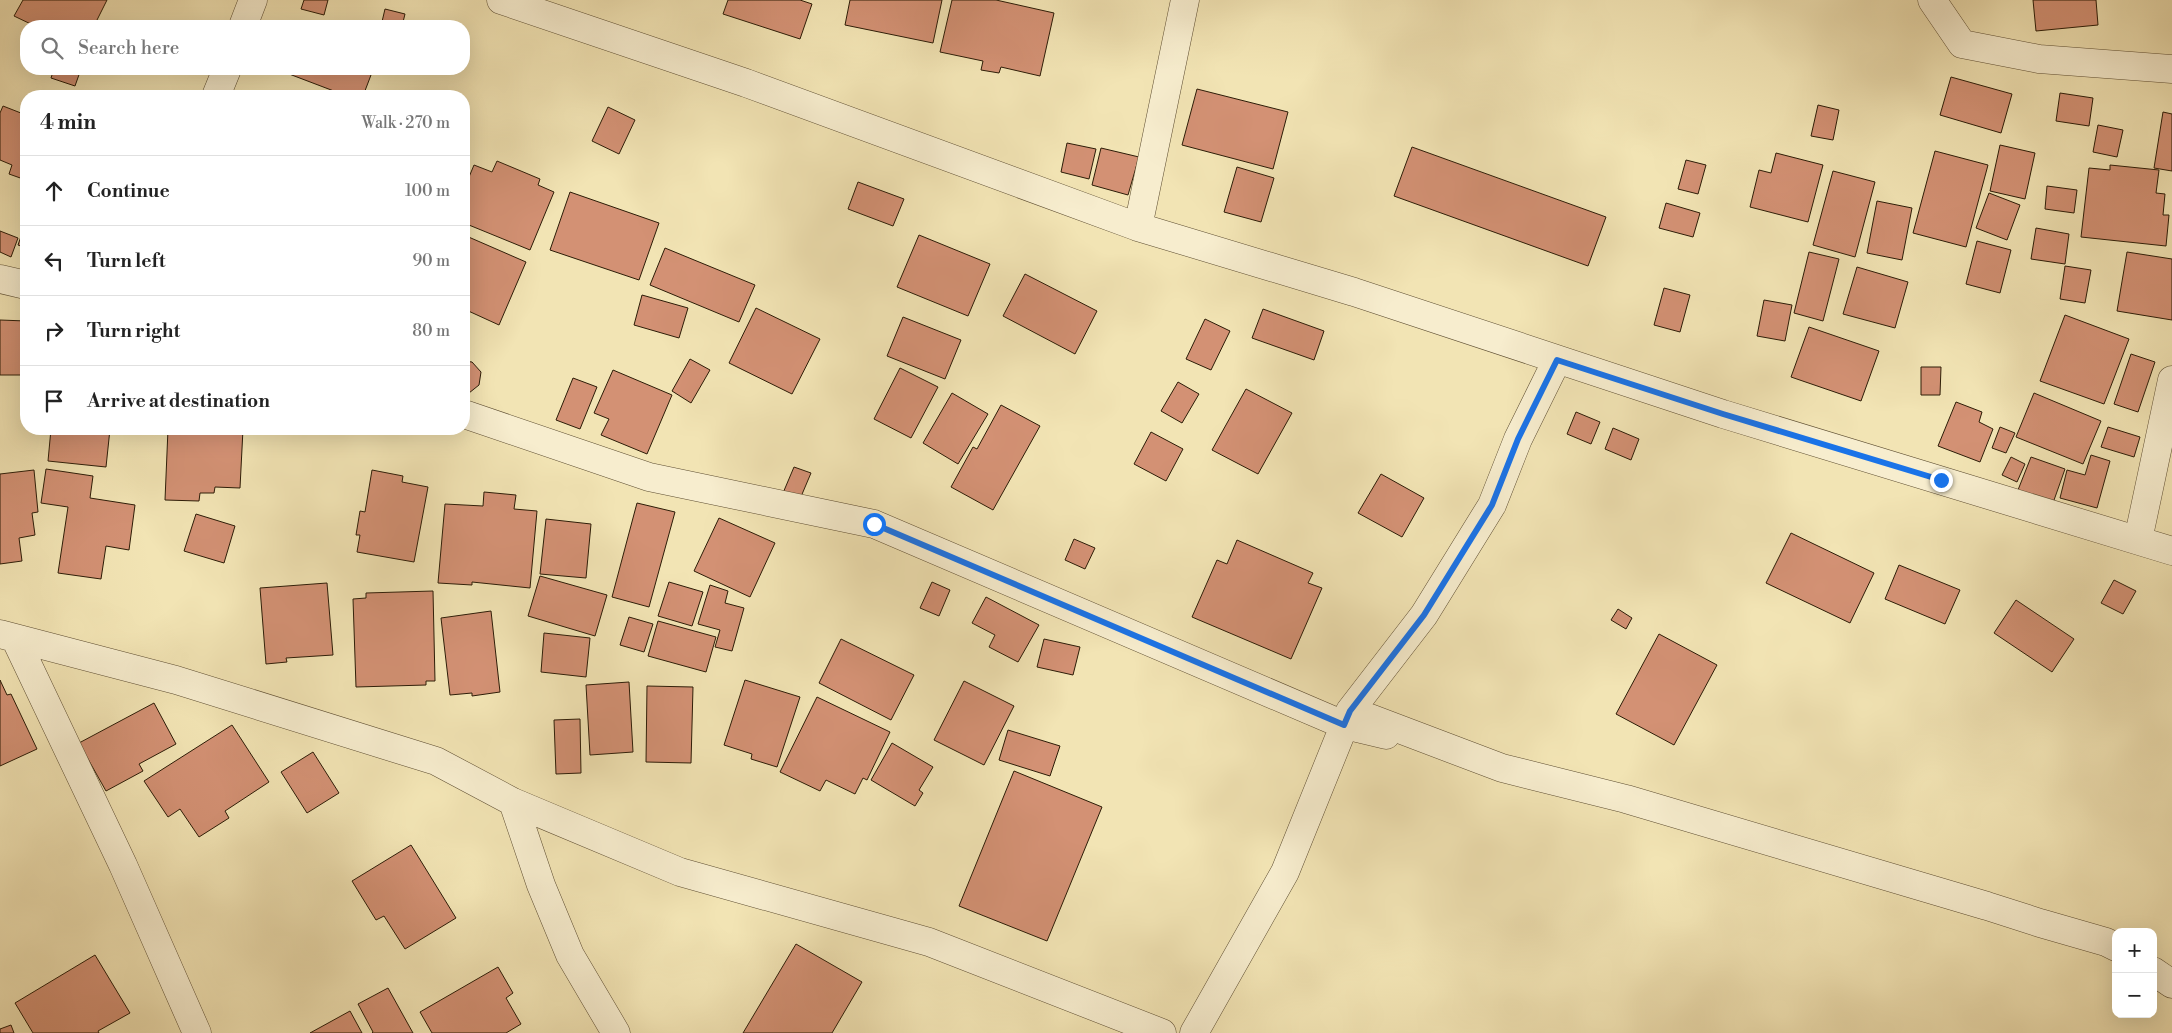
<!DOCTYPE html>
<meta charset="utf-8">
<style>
body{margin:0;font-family:"Libre Bodoni",serif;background:#f2f2f2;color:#222}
.controls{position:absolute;right:15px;bottom:15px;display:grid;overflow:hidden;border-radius:10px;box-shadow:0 5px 20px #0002}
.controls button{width:45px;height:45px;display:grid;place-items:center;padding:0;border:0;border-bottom:1px solid #e0e0e0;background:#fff;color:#222;font:25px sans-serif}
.stop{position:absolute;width:15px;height:15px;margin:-11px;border:4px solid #1a73e8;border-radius:50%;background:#fff}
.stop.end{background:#1a73e8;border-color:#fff;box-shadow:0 1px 5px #0008}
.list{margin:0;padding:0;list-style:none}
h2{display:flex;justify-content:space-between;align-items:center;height:65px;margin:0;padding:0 20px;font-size:21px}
h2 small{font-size:16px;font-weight:400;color:#767676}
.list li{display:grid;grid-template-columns:32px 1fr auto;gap:15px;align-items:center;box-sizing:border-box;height:70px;padding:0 20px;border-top:1px solid #e0e0e0}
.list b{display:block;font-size:19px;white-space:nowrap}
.list em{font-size:16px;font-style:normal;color:#767676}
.icon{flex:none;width:28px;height:28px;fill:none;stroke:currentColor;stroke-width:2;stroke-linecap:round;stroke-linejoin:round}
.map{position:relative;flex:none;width:2172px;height:1033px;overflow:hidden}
.search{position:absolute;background:#fff;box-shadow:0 5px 20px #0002;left:20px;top:20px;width:450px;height:55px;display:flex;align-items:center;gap:12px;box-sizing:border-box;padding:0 18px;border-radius:20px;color:#767676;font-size:19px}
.panel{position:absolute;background:#fff;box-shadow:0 5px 20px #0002;left:20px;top:90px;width:450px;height:345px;border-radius:20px}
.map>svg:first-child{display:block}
.building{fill:#d39174;stroke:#2c1c07}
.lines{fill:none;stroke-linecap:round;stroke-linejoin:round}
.minor-casing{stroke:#5e4e32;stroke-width:29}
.minor{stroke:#f7edce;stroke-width:28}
.route{stroke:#1a73e8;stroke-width:6}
</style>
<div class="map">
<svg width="2172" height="1033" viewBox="0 0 2172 1033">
<rect width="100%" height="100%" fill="#f2e4b4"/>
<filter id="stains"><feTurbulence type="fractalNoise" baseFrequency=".004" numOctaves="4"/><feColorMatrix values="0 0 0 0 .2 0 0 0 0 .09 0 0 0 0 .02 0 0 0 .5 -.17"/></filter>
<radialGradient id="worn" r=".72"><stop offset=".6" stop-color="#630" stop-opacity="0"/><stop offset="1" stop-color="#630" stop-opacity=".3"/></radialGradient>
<path class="building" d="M23 0H107L94 26H35L14 16Z
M304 0H328L324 15 301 9Z
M728 0H800L812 4 800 39 723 14Z
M850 0H942L933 43 845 25Z
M952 0H996L1054 13 1040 76 1001 67 999 73 981 70 983 61 940 52Z
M2033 0H2096L2098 25 2036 31Z
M385 9 405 14 402 26H381Z
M54 69H81L75 86 51 78Z
M276 69H355L371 75 363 96H347Z
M1951 77 2012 94 2001 133 1940 115Z
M1197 89 1288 112 1273 169 1182 145Z
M2060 93 2093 98 2089 126 2056 121Z
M1818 105 1839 110 1833 140 1811 136Z
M3 106 26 115V180L9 174 12 165 0 160V113Z
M608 107 635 120 619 154 592 141Z
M2163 112 2172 114V171L2154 168Z
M2098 125 2123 130 2117 157 2093 152Z
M1067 143 1096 149 1089 179 1061 172Z
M2000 145 2035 153 2025 199 1990 191Z
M1412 147 1606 217 1588 266 1394 196Z
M1101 148 1139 157 1128 195 1092 185Z
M1935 151 1988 165 1966 247 1913 233Z
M1776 153 1823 165 1808 222 1750 207 1759 170 1771 173Z
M1686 160 1706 165 1698 194 1678 189Z
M497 161 540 179 538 185 554 192 530 250 464 223V189L474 165 492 172Z
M2110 165 2159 170 2156 193 2165 194 2163 215H2169L2166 246 2081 237 2089 168 2110 170Z
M1237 167 1274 178 1261 222 1224 212Z
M1833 171 1875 182 1855 257 1813 245Z
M858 182 904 199 893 226 848 209Z
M2047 186 2077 190 2074 213 2045 209Z
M570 192 659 223 639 280 550 250Z
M1989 193 2020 205 2007 240 1976 228Z
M1877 201 1912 208 1902 260 1867 253Z
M1666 203 1700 213 1693 237 1659 228Z
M26 222V248L18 245Z
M2036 228 2069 234 2065 264 2031 259Z
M0 231 18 238 11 257 0 252Z
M464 235 526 262 499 325 464 309Z
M919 235 990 264 968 316 897 287Z
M1977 241 2011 250 2000 293 1966 284Z
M665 248 755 285 739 322 650 285Z
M1809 252 1839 259 1823 321 1794 313Z
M2127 252 2172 259V320L2117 311Z
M2065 266 2091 270 2085 303 2060 299Z
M1857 267 1908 282 1895 328 1843 314Z
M1025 274 1097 311 1075 354 1003 316Z
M1664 288 1690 295 1680 332 1654 325Z
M642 295 688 308 679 338 634 325Z
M1764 300 1792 305 1785 341 1757 336Z
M756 308 820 339 792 394 729 363Z
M1263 309 1324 331 1314 360 1252 338Z
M2065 315 2129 339 2104 404 2040 381Z
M903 317 961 340 945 379 887 356Z
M1205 319 1230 331 1211 370 1186 359Z
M0 320 26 321V375H0Z
M1809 327 1879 351 1861 401 1791 377Z
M2131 354 2155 362 2138 412 2114 404Z
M690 359 710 370 691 403 672 391Z
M464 361 472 362 481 372 479 385 469 393H464Z
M1921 367H1941L1940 395H1921Z
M900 368 938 387 911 438 874 419Z
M613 370 672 395 647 454 601 435 609 419 594 413Z
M573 378 597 387 580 429 556 420Z
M1178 382 1199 394 1182 423 1161 411Z
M1246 389 1292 413 1258 474 1212 450Z
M952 393 988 414 958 464 923 443Z
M2034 393 2101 421 2083 464 2016 437Z
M1956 402 1982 412 1979 422 1993 429 1980 462 1938 446Z
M1001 405 1040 426 993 510 951 487 973 447 977 449Z
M1576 412 1600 422 1591 444 1567 434Z
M2000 427 2015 433 2006 453 1992 448Z
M2108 427 2140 437 2134 457 2101 447Z
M1613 428 1639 439 1631 460 1605 449Z
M51 429H110L106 467 48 461Z
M168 429H243L240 488 215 487 214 493H200L199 501 165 500Z
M1151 432 1183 449 1166 481 1134 464Z
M2091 455 2110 461 2097 508 2060 498 2067 470 2085 475Z
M2011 457 2025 464 2017 482 2002 475Z
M2031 457 2065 469 2053 503 2018 490Z
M794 467 811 473 800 499 783 493Z
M46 469 93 476 90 498 135 505 129 550 106 546 101 579 58 573 68 507 41 503Z
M34 470 38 512 32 513 35 535 19 538 22 561 0 564V474Z
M372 470 403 476 402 482 428 487 414 562 357 552 360 535H356L360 511 365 512Z
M1381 474 1424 498 1402 537 1358 513Z
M484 492 516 495 514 509 537 511 530 588 472 582V585L438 583 445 504 483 506Z
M637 503 675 512 649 607 612 597Z
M196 514 235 526 224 563 184 551Z
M719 518 775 543 750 597 694 571Z
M546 519 591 524 586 578 540 574Z
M1791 533 1874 573 1850 623 1766 583Z
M1074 539 1095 548 1085 569 1065 560Z
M1237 540 1313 573 1308 583 1322 588 1291 659 1192 617 1217 560 1227 564Z
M1899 565 1960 590 1945 624 1885 599Z
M540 576 607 595 595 636 528 616Z
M2114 580 2136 591 2123 614 2101 603Z
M669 582 703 592 692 626 658 616Z
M932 582 950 590 939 616 920 608Z
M327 583 333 655 286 658 287 662 266 664 260 588Z
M710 585 728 591 725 603 744 608 732 651 715 647 720 630 698 624Z
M433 591 435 681H426V685L356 687 353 599 366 598V593Z
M986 597 1039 625 1018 662 989 647 995 635 972 623Z
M2016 600 2074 639 2052 672 1994 633Z
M1618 609 1632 618 1626 629 1611 620Z
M491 611 500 692 472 696V693L450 695 441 618Z
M629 617 653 624 644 652 620 645Z
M658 621 716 637 706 672 648 656Z
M544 633 590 638 586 677 541 672Z
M1659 634 1717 665 1674 745 1616 714Z
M841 639 914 675 891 720 819 683Z
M1044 639 1080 647 1073 675 1037 667Z
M0 680 7 695 11 694 37 749 0 766Z
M745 680 800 697 777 767 751 759 752 754 724 745Z
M964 681 1014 706 984 765 934 740Z
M629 682 633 752 590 755 586 685Z
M647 686 693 687 691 763 646 762Z
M817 697 890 732 867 780 863 778 855 794 826 780 820 791 780 772Z
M154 703 176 744 139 764 143 771 106 791 79 743Z
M580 719 581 773 556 774 554 720Z
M232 725 269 782 225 811 229 818 199 837 180 809 168 817 144 781Z
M1008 730 1060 746 1050 776 999 760Z
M892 743 933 767 919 790 923 793 915 806 871 780Z
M313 752 339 793 307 813 281 772Z
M1014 771 1102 807 1047 941 959 906Z
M411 845 456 918 405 949 384 916 376 920 352 881Z
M796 944 862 982 832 1033H743Z
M95 955 130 1013 98 1031 99 1033H33L15 1003Z
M498 967 513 993 506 998 521 1024 506 1033H432L420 1012Z
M388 988 413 1033H372L373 1032 358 1004Z
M350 1011 362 1033H310Z
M11 1025 14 1033H0V1029Z"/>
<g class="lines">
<defs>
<path id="minor" d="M501 0 746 83 1138 227 1354 292 1723 414 2172 551
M1932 0 1962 44 2039 59 2172 69
M243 26 253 0
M216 96 227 69
M1138 227 1185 0
M0 279 26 285
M464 414 649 477 874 524 1344 725 1386 735
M2138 540 2172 380
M0 634 176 680 436 761 513 802 680 872 929 942 1162 1033
M15 638 123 865 197 1033
M1370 718 1502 768 1626 799 1987 906 2040 923 2106 942 2116 947
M513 802 541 885 570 955 616 1033
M2153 971 2172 984
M1194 1033 1285 872 1350 711 1424 615 1492 505 1518 439 1557 360"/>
</defs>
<use href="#minor" class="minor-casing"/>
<use href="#minor" class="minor"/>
</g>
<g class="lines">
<path class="route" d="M874 524 1344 725 1350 711 1424 615 1492 505 1518 439 1557 360 1723 414 1941 480"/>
</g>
<rect width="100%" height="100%" filter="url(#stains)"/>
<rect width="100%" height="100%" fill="url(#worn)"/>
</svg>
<div class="controls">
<button>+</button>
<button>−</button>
</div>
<div class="stop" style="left:874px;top:524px"></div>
<div class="stop end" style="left:1941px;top:480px"></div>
<div class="search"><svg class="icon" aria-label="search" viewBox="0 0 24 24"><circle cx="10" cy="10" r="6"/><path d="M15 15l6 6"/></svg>Search here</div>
<section class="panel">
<h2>4 min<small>Walk · 270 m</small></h2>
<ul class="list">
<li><svg class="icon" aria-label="ahead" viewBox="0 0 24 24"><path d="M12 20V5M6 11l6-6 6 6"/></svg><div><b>Continue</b></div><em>100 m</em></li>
<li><svg class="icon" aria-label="left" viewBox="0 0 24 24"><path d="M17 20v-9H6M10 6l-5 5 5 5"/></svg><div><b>Turn left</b></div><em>90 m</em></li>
<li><svg class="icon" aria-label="right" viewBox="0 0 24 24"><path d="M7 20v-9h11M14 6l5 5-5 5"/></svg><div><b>Turn right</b></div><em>80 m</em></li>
<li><svg class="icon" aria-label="arrive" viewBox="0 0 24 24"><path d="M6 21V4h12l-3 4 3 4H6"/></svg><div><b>Arrive at destination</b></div></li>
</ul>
</section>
</div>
